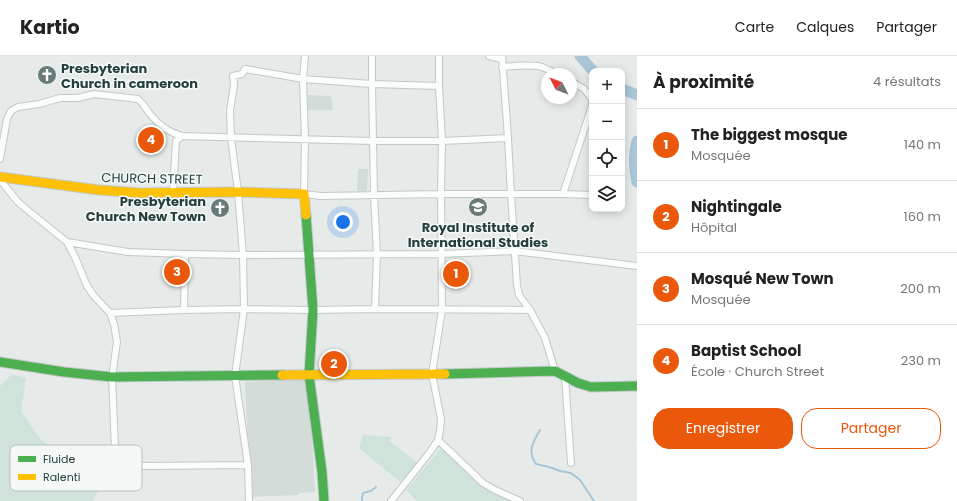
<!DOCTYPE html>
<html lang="fr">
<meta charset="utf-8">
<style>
body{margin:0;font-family:Poppins,sans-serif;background:#f6f6f6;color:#222}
.controls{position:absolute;right:12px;top:12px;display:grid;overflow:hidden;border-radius:8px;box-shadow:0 2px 10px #0003}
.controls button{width:36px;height:36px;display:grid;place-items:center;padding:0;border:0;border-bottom:1px solid #e0e0e0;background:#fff;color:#222;font:20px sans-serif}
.compass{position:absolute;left:541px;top:12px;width:36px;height:36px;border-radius:50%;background:#fff;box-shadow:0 2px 10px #0003;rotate:312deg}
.you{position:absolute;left:343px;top:166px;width:14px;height:14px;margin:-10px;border:3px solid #fff;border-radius:50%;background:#1a73e8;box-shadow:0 0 0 6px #1a73e833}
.badge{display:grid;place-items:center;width:26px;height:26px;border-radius:50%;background:#ea580c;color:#fff;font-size:13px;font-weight:700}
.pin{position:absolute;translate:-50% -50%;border:2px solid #fff;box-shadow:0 1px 4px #0006}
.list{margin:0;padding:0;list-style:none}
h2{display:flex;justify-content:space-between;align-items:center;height:52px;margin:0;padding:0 16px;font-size:17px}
h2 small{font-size:13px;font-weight:400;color:#767676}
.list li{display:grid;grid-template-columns:26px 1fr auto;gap:12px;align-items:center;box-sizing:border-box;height:72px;padding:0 16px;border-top:1px solid #e0e0e0}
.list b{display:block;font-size:15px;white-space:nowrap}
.list p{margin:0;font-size:13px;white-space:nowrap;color:#767676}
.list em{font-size:13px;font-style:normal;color:#767676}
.actions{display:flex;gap:8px;padding:12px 16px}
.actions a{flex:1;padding:9px 0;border:1px solid #ea580c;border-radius:16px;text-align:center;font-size:14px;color:#ea580c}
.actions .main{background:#ea580c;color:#fff}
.icon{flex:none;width:22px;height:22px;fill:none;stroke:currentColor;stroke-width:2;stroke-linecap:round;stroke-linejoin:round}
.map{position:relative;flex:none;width:637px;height:445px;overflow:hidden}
header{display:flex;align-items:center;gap:24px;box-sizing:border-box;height:56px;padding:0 20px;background:#fff;border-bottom:1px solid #e0e0e0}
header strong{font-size:19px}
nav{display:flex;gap:22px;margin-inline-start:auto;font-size:14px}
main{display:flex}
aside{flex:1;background:#fff}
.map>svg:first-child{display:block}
.built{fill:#d4dcda}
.green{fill:#cfe3da}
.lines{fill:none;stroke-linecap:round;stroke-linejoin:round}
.stream{stroke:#a8c6d7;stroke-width:2}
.river{stroke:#a8c6d7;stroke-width:11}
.street-casing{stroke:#c3c8c7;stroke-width:8}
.fast-casing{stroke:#c1c8c7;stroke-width:11}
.slow-casing{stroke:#c1c8c7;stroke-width:11}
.street{stroke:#fbfcfc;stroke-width:6}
.fast{stroke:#4caf50;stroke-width:9}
.slow{stroke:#ffc107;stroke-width:9}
.labels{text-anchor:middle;stroke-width:3;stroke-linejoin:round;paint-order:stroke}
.poi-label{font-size:13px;font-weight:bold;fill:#243e3c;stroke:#f4f9f8;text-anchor:start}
.street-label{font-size:13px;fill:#243e3c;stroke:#f4f9f8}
.key{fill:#f4f9f8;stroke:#b6c1c0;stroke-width:1}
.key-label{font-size:11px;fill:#243e3c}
</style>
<header>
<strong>Kartio</strong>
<nav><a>Carte</a><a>Calques</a><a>Partager</a></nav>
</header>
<main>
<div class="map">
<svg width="637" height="445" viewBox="0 0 637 445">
<rect width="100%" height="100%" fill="#e6ebea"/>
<path class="built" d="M308 39 331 40 333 54H308Z
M358 113H368L367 135H357Z
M309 322 315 436 299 437 298 439 250 441 245 326Z"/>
<path class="green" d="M12 318 26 322 21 355 41 384 73 406 98 435 93 445H0V330Z
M363 379 392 381 389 385 418 407 400 426 359 392Z
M441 392 481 429 512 445H417L406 434Z"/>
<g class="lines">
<path class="stream" d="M540 374C533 386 527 395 536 408L549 411 560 415 571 417 580 424 594 445
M362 445V442L363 437 371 435 376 431"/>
<path class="river" d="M580 0 593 15
M622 33 637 39
M637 85C633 99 634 112 637 126"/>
<defs>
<path id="street" d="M305 0 303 23 305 83 304 138 321 140 441 138H563L592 50V43
M372 0V28L374 139 377 198 375 253
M489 0 501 3
M502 0 508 82 511 138 517 229 519 239 530 254 545 282 555 315
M502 11C515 10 530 8 542 11 547 13 553 16 558 18
M571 25 584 33 592 43
M0 103 7 63 11 55 18 51 39 48 60 42H78L94 38 138 43C143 47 146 53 150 58 158 68 170 77 182 80L373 85H442L508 82
M0 124 18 146 31 157 67 186 75 201 87 230 94 240 110 257 184 254 244 253 313 254 375 253 530 254
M173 137 176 85 182 80
M563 138 592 139
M67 186 128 196 185 198 243 199 441 198 514 195 637 210
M184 254 185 198
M110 257 114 268 117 286 112 321 115 392C116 394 117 399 118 401 123 410 136 409 145 410L248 409
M565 321 571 407
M438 384 483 427 495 434 520 445
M249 445 248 409 235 320 244 253 243 199 238 136 231 82 230 55 234 29 233 20 242 18 245 13 303 23 372 28 439 30
M391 445 430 396 438 384 440 375 441 363 432 318 442 254 441 138 442 85 439 30V0"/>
<path id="fast" d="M306 159 313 254 309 319 322 416 324 445
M0 306 64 316 112 321 282 319
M445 318 555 315 578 327 591 331 637 330"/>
<path id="slow" d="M0 121 99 134 140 137 238 136 304 138 306 159
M282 319 445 318"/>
</defs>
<use href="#street" class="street-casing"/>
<use href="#fast" class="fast-casing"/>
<use href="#slow" class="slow-casing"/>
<use href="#street" class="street"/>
<use href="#fast" class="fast"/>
<use href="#slow" class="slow"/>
</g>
<defs>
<symbol id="church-disc" viewBox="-11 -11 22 22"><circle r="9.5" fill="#687b79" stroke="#f4f9f8"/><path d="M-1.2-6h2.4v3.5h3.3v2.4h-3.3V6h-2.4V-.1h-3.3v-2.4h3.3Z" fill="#fff"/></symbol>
<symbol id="university-disc" viewBox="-11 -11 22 22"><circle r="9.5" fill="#687b79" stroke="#f4f9f8"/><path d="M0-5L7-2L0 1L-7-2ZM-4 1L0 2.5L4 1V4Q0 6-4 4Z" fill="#fff"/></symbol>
</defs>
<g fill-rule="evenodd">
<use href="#church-disc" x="36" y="8" width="22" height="22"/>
<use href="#university-disc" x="467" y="140" width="22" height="22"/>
<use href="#church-disc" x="209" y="141" width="22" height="22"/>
</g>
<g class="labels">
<g class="poi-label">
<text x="61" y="17">Presbyterian<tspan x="61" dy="15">Church in cameroon</tspan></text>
<text x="206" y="150" text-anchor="end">Presbyterian<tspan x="206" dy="15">Church New Town</tspan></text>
<text x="478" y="176" text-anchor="middle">Royal Institute of<tspan x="478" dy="15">International Studies</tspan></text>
</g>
<g class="street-label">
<text transform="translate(152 122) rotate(1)" y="5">CHURCH STREET</text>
</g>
</g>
<rect x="10" y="389" width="132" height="46" rx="6" class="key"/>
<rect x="18" y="400" width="18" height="6" fill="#4caf50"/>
<rect x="18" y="418" width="18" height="6" fill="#ffc107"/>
<g class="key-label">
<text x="43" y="407">Fluide</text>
<text x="43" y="425">Ralenti</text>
</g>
</svg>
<div class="controls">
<button>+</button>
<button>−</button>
<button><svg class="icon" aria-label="locate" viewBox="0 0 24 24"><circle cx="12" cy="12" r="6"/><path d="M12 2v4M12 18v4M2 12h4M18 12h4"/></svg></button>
<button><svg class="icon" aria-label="layers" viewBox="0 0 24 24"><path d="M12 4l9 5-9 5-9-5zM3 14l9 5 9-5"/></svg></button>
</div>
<svg class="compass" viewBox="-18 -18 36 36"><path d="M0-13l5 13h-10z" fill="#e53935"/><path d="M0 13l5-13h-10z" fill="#767676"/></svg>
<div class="you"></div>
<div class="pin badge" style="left:456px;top:218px">1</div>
<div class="pin badge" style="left:334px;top:308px">2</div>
<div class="pin badge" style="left:177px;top:216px">3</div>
<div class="pin badge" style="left:151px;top:84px">4</div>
</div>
<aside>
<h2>À proximité<small>4 résultats</small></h2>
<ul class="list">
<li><span class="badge">1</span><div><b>The biggest mosque</b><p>Mosquée</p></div><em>140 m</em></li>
<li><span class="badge">2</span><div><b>Nightingale</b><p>Hôpital</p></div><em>160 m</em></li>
<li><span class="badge">3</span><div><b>Mosqué New Town</b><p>Mosquée</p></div><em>200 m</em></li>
<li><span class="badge">4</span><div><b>Baptist School</b><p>École · Church Street</p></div><em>230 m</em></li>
</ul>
<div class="actions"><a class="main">Enregistrer</a><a>Partager</a></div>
</aside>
</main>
